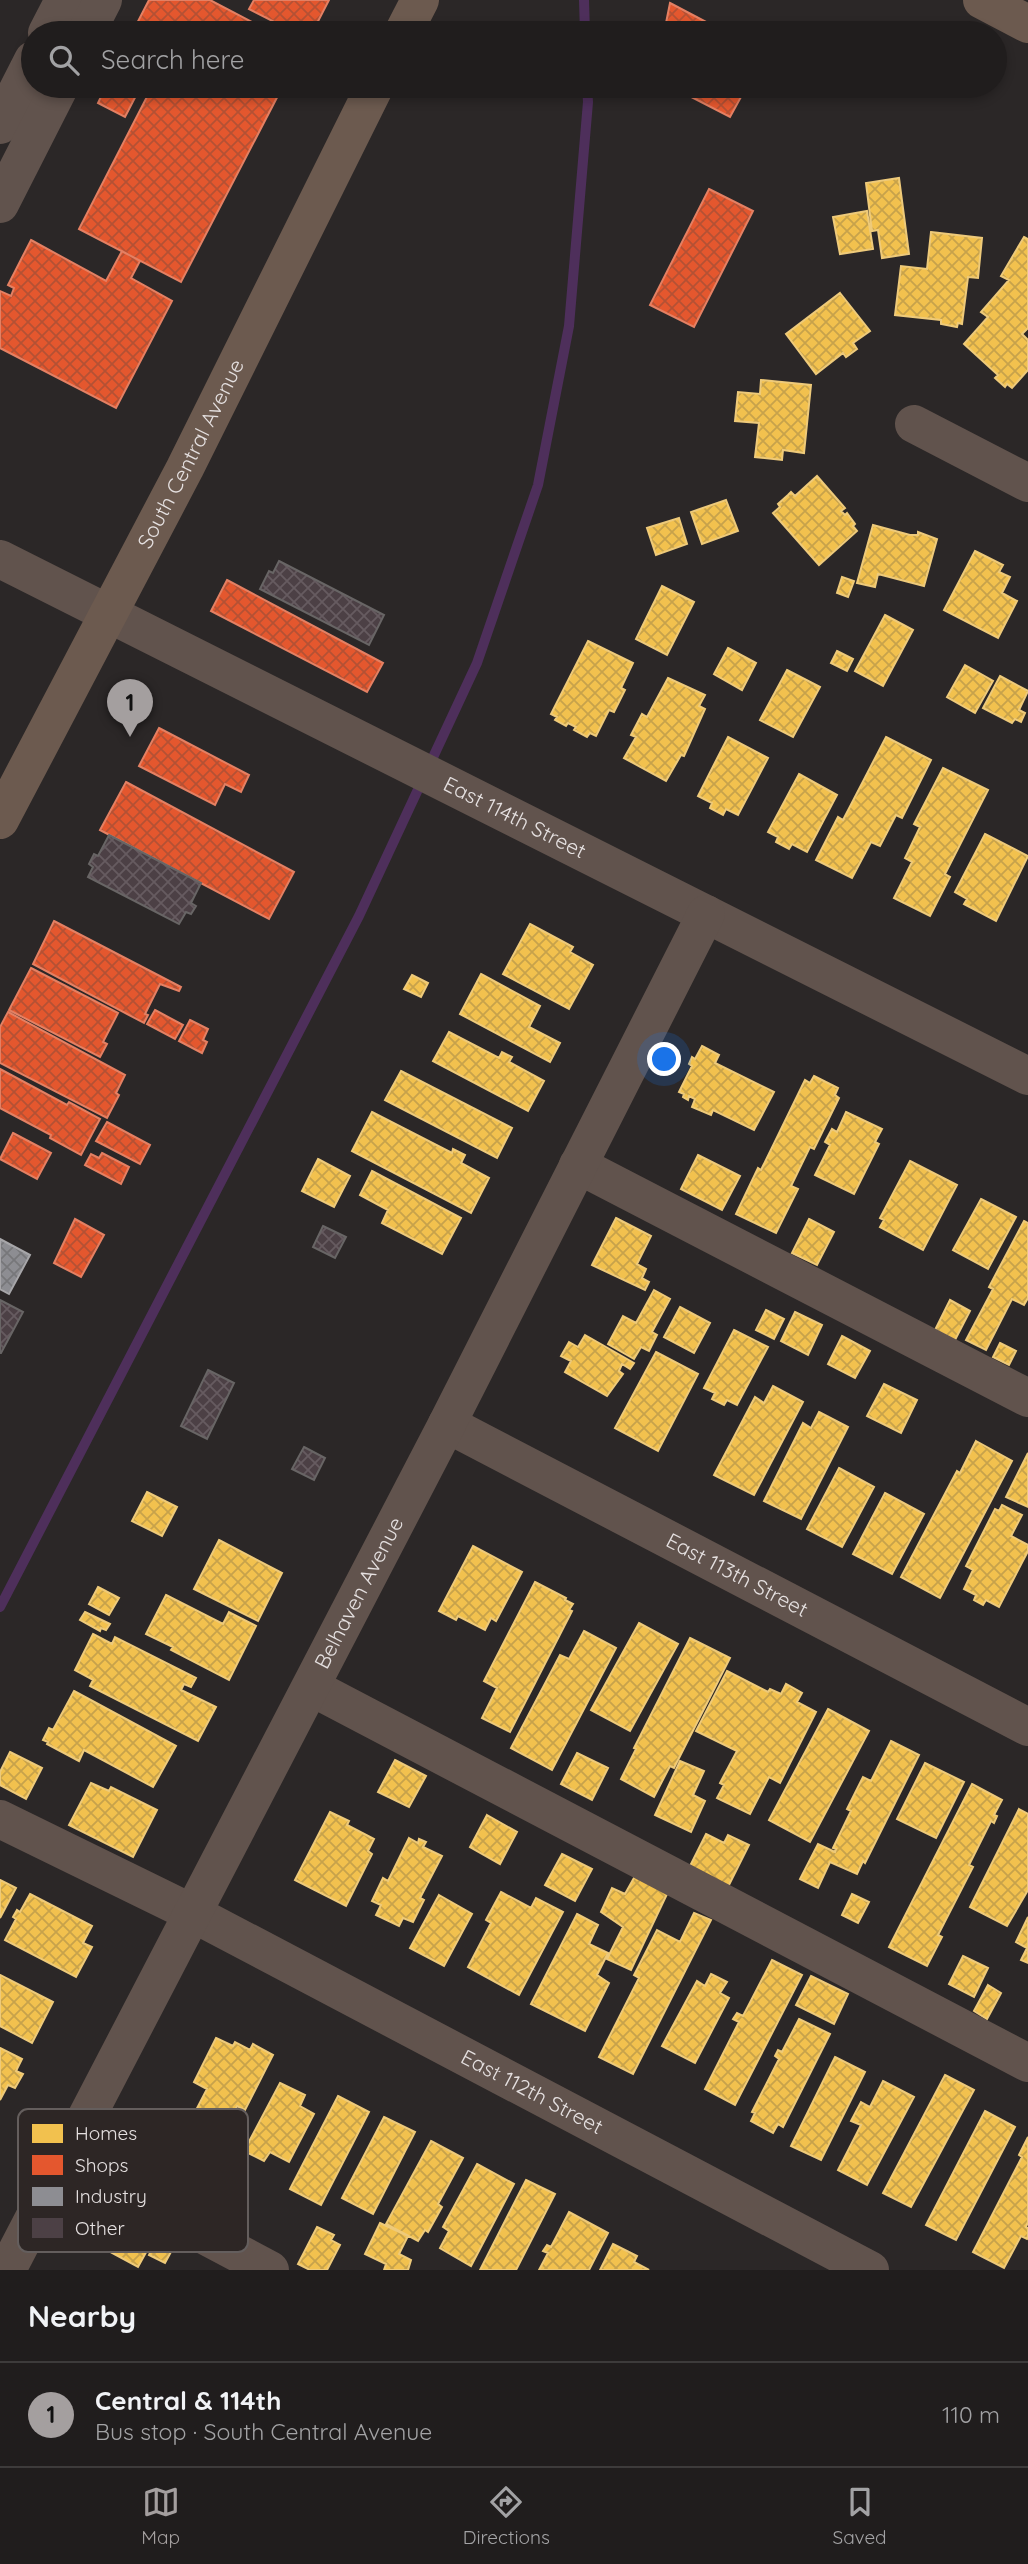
<!DOCTYPE html>
<meta charset="utf-8">
<style>
body{margin:0;font-family:Quicksand,sans-serif;background:#282626;color:#f1f3f6}
.you{position:absolute;left:665px;top:1060px;width:24px;height:24px;margin:-18px;border:5px solid #fff;border-radius:50%;background:#1a73e8;box-shadow:0 0 0 10px #1a73e833}
.badge{display:grid;place-items:center;width:46px;height:46px;border-radius:50%;background:#a49f9f;color:#111;font-size:23px;font-weight:700}
.pin{position:absolute;translate:-50% -58px;filter:drop-shadow(0 2px 4px #0008)}
.pin::after{content:'';position:absolute;top:37px;width:24px;height:21px;background:inherit;clip-path:polygon(0 0,100% 0,50% 100%)}
.list{margin:0;padding:0;list-style:none}
h2{display:flex;justify-content:space-between;align-items:center;height:91px;margin:0;padding:0 28px;font-size:30px}
h2 small{font-size:23px;font-weight:400;color:#a2a2a4}
.list li{display:grid;grid-template-columns:46px 1fr auto;gap:21px;align-items:center;box-sizing:border-box;height:105px;padding:0 28px;border-top:2px solid #3d3b3b}
.list b{display:block;font-size:26px;white-space:nowrap}
.list p{margin:0;font-size:23px;white-space:nowrap;color:#a2a2a4}
.list em{font-size:23px;font-style:normal;color:#a2a2a4}
.icon{flex:none;width:38px;height:38px;fill:none;stroke:currentColor;stroke-width:2;stroke-linecap:round;stroke-linejoin:round}
.map{position:relative;flex:none;width:1028px;height:2270px;overflow:hidden}
.search{position:absolute;background:#201d1d;box-shadow:0 4px 10px #0003;left:21px;right:21px;top:21px;height:77px;display:flex;align-items:center;gap:18px;box-sizing:border-box;padding:0 24px;border-radius:38px;color:#a2a2a4;font-size:26px}
.sheet{height:196px;background:#201d1d}
nav{display:flex;justify-content:space-around;align-items:center;box-sizing:border-box;height:98px;border-top:2px solid #3d3b3b;background:#201d1d;font-size:19px;color:#a2a2a4}
nav a{display:grid;justify-items:center;gap:4px}
nav .on{color:#a49f9f}
.map>svg:first-child{display:block}
.homes{fill:url(#homes-cross-hatch);stroke:#eeca7a;stroke-width:2}
.shops{fill:url(#shops-cross-hatch);stroke:#e48063;stroke-width:2}
.industry{fill:url(#industry-cross-hatch);stroke:#a7a6a9;stroke-width:2}
.lines{fill:none;stroke-linecap:round;stroke-linejoin:round}
.stream{stroke:#4e2f5b;stroke-width:10}
.building{fill:url(#building-cross-hatch);stroke:#686565;stroke-width:2}
.minor{stroke:#61534d;stroke-width:38}
.major{stroke:#6c5a4f;stroke-width:38}
.labels{text-anchor:middle;stroke-width:7;stroke-linejoin:round;paint-order:stroke}
.street-label{font-size:21px;fill:#e5e0e0;stroke:#2d2625}
.key{fill:#2d2625;stroke:#645e5d;stroke-width:2}
.key-label{font-size:19px;fill:#e5e0e0}
</style>
<div class="map">
<svg width="1028" height="2270" viewBox="0 0 1028 2270">
<defs>
<pattern id="homes-cross-hatch" width="8" height="8" patternUnits="userSpaceOnUse" patternTransform="scale(1.75)"><rect width="8" height="8" fill="#f2c14e"/><path d="M0 0l8 8M0 8l8-8" fill="none" stroke="#c7a24b"/></pattern>
<pattern id="shops-cross-hatch" width="8" height="8" patternUnits="userSpaceOnUse" patternTransform="scale(1.75)"><rect width="8" height="8" fill="#e4572e"/><path d="M0 0l8 8M0 8l8-8" fill="none" stroke="#b45134"/></pattern>
<pattern id="industry-cross-hatch" width="8" height="8" patternUnits="userSpaceOnUse" patternTransform="scale(1.75)"><rect width="8" height="8" fill="#8d8d92"/><path d="M0 0l8 8M0 8l8-8" fill="none" stroke="#77777a"/></pattern>
<pattern id="building-cross-hatch" width="8" height="8" patternUnits="userSpaceOnUse" patternTransform="scale(1.75)"><rect width="8" height="8" fill="#4c4045"/><path d="M0 0l8 8M0 8l8-8" fill="none" stroke="#665b60"/></pattern>
</defs>
<rect width="100%" height="100%" fill="#2b2727"/>
<path class="homes" d="M899 178 909 254 882 258 878 230 872 231 866 183Z
M867 211 873 249 840 254 833 217Z
M931 232 982 238 978 278 968 277 962 324 958 323 957 327 941 324V320L895 315 901 266 927 269Z
M1024 237 1028 239V328L1022 334 1028 340V370L1012 388 1007 384 1005 387 995 378 998 375 964 344 988 317 981 312 1009 280 1001 276Z
M840 293 870 331 853 343 857 349 846 357 843 353 816 374 786 334Z
M761 380 811 385 804 453 783 450 782 460 755 457 759 423 735 421 738 392 760 394Z
M817 476 845 508 841 511 845 515 847 513 855 524 853 526 857 531 819 565 773 513 780 507 778 504 788 495 791 492 795 496Z
M726 500 738 531 702 544 691 512Z
M679 518 687 544 656 555 647 528Z
M873 525 910 535H918V532L937 539 924 586 878 574 875 587 857 583Z
M975 551 1003 565 999 572 1010 577 1002 593 1017 601 998 638 944 610Z
M842 577 854 581 848 597 837 593Z
M662 586 694 602 667 655 636 639Z
M885 615 913 630 883 686 855 671Z
M588 641 633 663 621 688 625 690 614 712 609 710 596 736 590 733 587 737 574 730 576 727 568 723 566 726 555 720 557 717 551 714Z
M728 648 756 663 742 690 714 674Z
M837 651 853 659 847 671 831 663Z
M965 665 993 681 975 713 947 697Z
M787 670 820 687 793 737 760 720Z
M1000 676 1028 691 1019 710 1025 713 1021 722 1015 719 1012 723 983 708Z
M668 678 705 695 699 706 705 709 684 756 681 755 666 781 624 758 636 737 631 735 642 714 647 717Z
M728 737 768 758 738 815 726 809 723 815 710 808 712 803 698 796Z
M886 737 931 760 902 818 896 815 880 846 871 842 852 878 816 860 838 817 843 820Z
M943 768 988 790 945 874 950 877 930 916 894 898 912 862 905 858 920 827 914 824Z
M799 774 837 795 807 852 792 844 789 849 776 842 778 837 768 832Z
M985 834 1028 856 996 921 964 904 967 899 955 892Z
M530 924 573 947 570 952 593 965 569 1009 503 974Z
M481 974 540 1006 529 1027 560 1043 550 1062 460 1014Z
M412 975 428 983 421 997 404 989Z
M449 1032 499 1058 502 1052 512 1057 509 1062 544 1081 528 1111 433 1061Z
M702 1046 719 1055 715 1063 774 1092 754 1130 713 1110 711 1115 692 1107 695 1099 689 1096 688 1100 683 1097 684 1094 679 1092 692 1066 689 1064 692 1057 695 1059Z
M401 1071 512 1128 497 1158 385 1100Z
M814 1076 838 1088 835 1095 839 1098 814 1149 810 1147 791 1186 798 1189 776 1233 736 1214 758 1168 761 1170 805 1080 810 1083Z
M372 1112 452 1153 453 1149 465 1155 461 1163 489 1178 471 1213 352 1151Z
M846 1112 882 1129 875 1142 879 1144 854 1194 815 1175 830 1145 825 1142 832 1129 837 1132Z
M698 1155 740 1176 722 1210 681 1189Z
M318 1159 350 1176 334 1207 302 1191Z
M910 1161 957 1185 923 1250 880 1227 884 1220 880 1218Z
M372 1171 461 1218 442 1254 382 1223 388 1210 360 1195Z
M981 1199 1016 1217 988 1269 953 1250Z
M616 1218 651 1236 637 1264 646 1269 642 1278 649 1282 645 1290 592 1265Z
M809 1219 834 1232 817 1265 792 1253Z
M1024 1221 1028 1223V1298L1024 1305 1012 1299 986 1350 966 1340 993 1289 989 1287Z
M654 1290 670 1299 652 1332 657 1335 649 1351 641 1347 634 1359 608 1344 623 1316 636 1323Z
M950 1300 970 1311 955 1340 935 1330Z
M680 1307 710 1323 694 1353 664 1337Z
M766 1310 784 1319 774 1339 756 1330Z
M795 1312 822 1325 808 1355 781 1341Z
M734 1330 768 1347 737 1405 727 1400 724 1405 712 1399 715 1393 704 1388Z
M585 1335 634 1363 630 1369 622 1364 619 1371 623 1374 607 1396 565 1372 571 1361 561 1356 569 1342 578 1347Z
M842 1336 870 1351 855 1378 828 1364Z
M1000 1343 1016 1351 1009 1365 993 1357Z
M656 1352 698 1374 658 1451 615 1428Z
M884 1384 917 1400 901 1433 867 1416Z
M773 1386 803 1402 754 1495 714 1475 755 1397 764 1403Z
M819 1412 848 1427 801 1519 764 1501 803 1423 811 1428Z
M976 1441 1012 1461 940 1598 901 1577 957 1471 960 1473Z
M1028 1453V1507L1006 1497Z
M839 1468 874 1487 842 1547 807 1529Z
M147 1492 177 1507 162 1536 132 1521Z
M885 1493 924 1514 892 1574 853 1554Z
M1002 1505 1022 1515 1011 1536 1028 1545V1551L999 1607 986 1600 983 1605 974 1600 976 1595 964 1589 973 1570 966 1566 995 1509 999 1511Z
M219 1540 282 1573 258 1621 194 1589Z
M473 1546 522 1572 496 1621 491 1618 485 1630 458 1616 456 1620 439 1611Z
M535 1582 566 1598 565 1600 573 1604 569 1610 572 1611 510 1732 482 1718 497 1688 484 1681Z
M98 1587 119 1598 109 1615 89 1604Z
M166 1595 223 1624 229 1612 256 1626 229 1680 171 1650 173 1647 146 1634Z
M85 1612 110 1624 106 1630 101 1628 100 1631 80 1620Z
M639 1623 678 1644 630 1731 591 1710Z
M584 1631 616 1648 552 1770 511 1748 560 1655 569 1659Z
M93 1634 112 1644 115 1637 196 1678 191 1687 184 1684 181 1690 216 1707 198 1741 90 1686 93 1680 75 1670Z
M690 1638 730 1658 674 1768 670 1766 654 1797 621 1779 636 1749 634 1748Z
M727 1671 768 1692 770 1689 781 1694 786 1684 802 1693 797 1702 816 1712 780 1783 769 1777 750 1814 717 1798 724 1785 720 1783 737 1751 696 1731Z
M74 1691 176 1746 153 1787 84 1750 79 1761 47 1744 48 1742 43 1740 49 1728 53 1730Z
M828 1709 869 1731 810 1842 769 1820Z
M891 1741 919 1755 865 1863 863 1861 857 1874 830 1862 818 1888 800 1879 818 1844 835 1852 836 1849 833 1848 851 1811 847 1809 863 1777 871 1781Z
M10 1752 42 1768 26 1799 0 1785V1772Z
M577 1753 608 1768 592 1800 561 1784Z
M395 1760 426 1776 409 1807 378 1792Z
M680 1761 704 1771 693 1795 705 1801 691 1832 655 1815Z
M925 1763 964 1782 936 1838 897 1819Z
M91 1783 109 1791 111 1787 157 1810 133 1857 69 1825Z
M972 1784 1002 1800 994 1815 997 1816 994 1823 991 1821 969 1865 973 1867 938 1935 942 1937 927 1966 889 1947Z
M1019 1809 1028 1814V1890L1007 1926 970 1907Z
M330 1812 349 1821 347 1825 374 1839 368 1851 372 1854 346 1906 295 1880Z
M487 1815 517 1832 500 1864 470 1847Z
M706 1834 724 1843 728 1835 749 1845 728 1887 689 1868Z
M409 1838 418 1843 419 1839 426 1842 423 1847 442 1856 420 1898 424 1900 413 1922 403 1918 399 1926 376 1915 381 1905 372 1901 383 1878 388 1881Z
M562 1854 592 1869 575 1901 545 1885Z
M635 1876 668 1892 631 1970 607 1959 623 1927 601 1912 612 1888 625 1894Z
M0 1880 16 1888 0 1918Z
M501 1892 531 1908 536 1898 563 1912 519 1995 468 1967 491 1923 486 1920Z
M30 1894 92 1926 83 1943 92 1947 76 1977 5 1940 16 1919 13 1917 17 1910 20 1912Z
M852 1894 869 1902 858 1923 842 1915Z
M439 1895 472 1914 444 1966 410 1948Z
M694 1913 711 1920 633 2074 599 2057 639 1978 634 1975 657 1930 680 1942Z
M577 1914 598 1925 589 1944 608 1953 597 1975 609 1983 585 2031 531 2004Z
M1028 1917V1963L1021 1960 1027 1948 1016 1942Z
M963 1956 988 1968 974 1997 949 1984Z
M772 1960 802 1975 735 2105 705 2089 739 2022 733 2019 737 2013 743 2016Z
M711 1974 727 1982 720 1993 729 1998 695 2063 662 2046 697 1981 705 1986Z
M0 1975 53 2002 32 2043 0 2026Z
M811 1976 848 1994 834 2024 796 2005Z
M988 1985 1001 1993 987 2019 974 2011Z
M799 2019 830 2034 783 2127 778 2124 773 2133 751 2121 755 2113 752 2112 779 2059 775 2056 778 2050 782 2052Z
M216 2038 233 2046 235 2042 250 2050 253 2044 273 2055 245 2110 237 2106 193 2191 135 2162 157 2119 182 2132 191 2114 193 2116 207 2089 194 2082Z
M0 2048 22 2059 16 2071 23 2074 15 2088 8 2085 0 2100Z
M835 2057 865 2072 821 2160 791 2146Z
M945 2075 974 2090 911 2207 883 2193Z
M883 2081 914 2097 867 2185 838 2170 861 2125 851 2121 861 2102 870 2107Z
M280 2083 305 2095 300 2106 314 2114 289 2162 270 2152 264 2161 244 2151Z
M338 2096 369 2112 321 2205 290 2189Z
M985 2111 1015 2127 956 2240 926 2225Z
M384 2117 415 2132 373 2214 342 2198Z
M1028 2137V2222L1026 2227 1028 2228V2237L1027 2239 1021 2236 1004 2268 973 2252 1022 2157 1019 2155Z
M431 2141 463 2158 438 2204 442 2207 428 2232 425 2230 418 2241 386 2224Z
M477 2164 514 2184 471 2266 440 2248 449 2231 443 2227Z
M526 2180 555 2194 516 2270H480Z
M569 2212 608 2233 589 2270H539L548 2253 543 2251 547 2245 551 2247Z
M122 2220 154 2238 138 2267 105 2249Z
M380 2223 408 2236 399 2254 411 2260 408 2270H384L386 2264 365 2254Z
M317 2227 334 2235 331 2240 340 2245 327 2270H310L298 2264Z
M155 2242 172 2250 165 2263 149 2255Z
M613 2244 637 2256 634 2262 649 2270H600Z"/>
<path class="shops" d="M149 0H210L273 33H132Z
M254 0H329L312 33H296L249 9Z
M670 3 727 33H664Z
M106 86H141L125 117 98 103Z
M145 86H283L181 282 79 229 151 89Z
M670 86H747L730 117Z
M709 189 753 211 694 327 650 305Z
M31 240 106 281 122 251 140 261 131 278 172 301 116 408 0 348V291L11 296 14 288 8 285Z
M227 580 383 663 367 692 211 611Z
M159 728 249 775 241 792 225 784 215 805 139 766Z
M126 782 294 872 269 919 100 830Z
M54 921 181 987 179 991 160 984 145 1014 148 1015 144 1023 33 964Z
M31 968 118 1013 103 1042 107 1044 100 1057 9 1010Z
M155 1010 183 1025 175 1039 147 1024Z
M8 1012 125 1075 116 1093 119 1095 107 1118 0 1063V1027Z
M190 1020 208 1029 203 1040 207 1042 202 1053 179 1041Z
M0 1069 67 1105 69 1102 100 1119 81 1155 50 1138 51 1135 0 1108Z
M107 1122 150 1145 140 1164 96 1141Z
M13 1133 51 1153 37 1179 0 1159Z
M102 1153 129 1167 121 1184 85 1165 91 1154 99 1158Z
M75 1219 104 1235 81 1277 54 1263Z"/>
<path class="industry" d="M0 1239 30 1255 9 1294 0 1289Z"/>
<g class="lines">
<path class="stream" d="M584 0 585 33
M0 1607 359 916 477 663 538 485 569 326 588 102 587 86"/>
</g>
<path class="building" d="M279 561 384 615 369 645 260 589 269 571 273 573Z
M109 835 201 883 191 903 196 906 191 914 186 912 179 924 88 877 93 867 89 864 94 854 98 856Z
M323 1226 346 1237 335 1258 313 1247Z
M0 1300 23 1312 1 1353H0Z
M208 1370 234 1383 207 1439 181 1426Z
M304 1447 325 1458 314 1480 292 1469Z"/>
<g class="lines">
<g class="minor">
<path d="M47 33 64 0"/>
<path d="M86 33 103 0"/>
<path d="M0 125 33 60"/>
<path d="M0 204 60 86"/>
<path d="M914 424 1028 483"/>
<path id="s1" d="M0 559 1028 1076"/>
<path d="M578 1165 1028 1398"/>
<path id="s2" d="M447 1424 1028 1727"/>
<path d="M311 1687 1028 2063"/>
<path id="s3" d="M0 1819 194 1914 870 2270"/>
<path d="M64 2161 270 2270"/>
<path id="s4" d="M7 2270 447 1424 706 914"/>
</g>
<g class="major">
<path d="M982 0 1028 24"/>
<path d="M403 33 420 0"/>
<path id="s5" d="M0 820 185 468 375 86"/>
</g>
</g>
<g class="labels">
<g class="street-label">
<text dy="7" stroke="none"><textPath href="#s5" startOffset="413">South Central Avenue</textPath></text>
<text dy="7" stroke="none"><textPath href="#s1" startOffset="576">East 114th Street</textPath></text>
<text dy="7" stroke="none"><textPath href="#s2" startOffset="327">East 113th Street</textPath></text>
<text dy="7" stroke="none"><textPath href="#s4" startOffset="763">Belhaven Avenue</textPath></text>
<text dy="7" stroke="none"><textPath href="#s3" startOffset="598">East 112th Street</textPath></text>
</g>
</g>
<rect x="18" y="2109" width="230" height="143" rx="10" class="key"/>
<rect x="32" y="2124" width="31" height="19" fill="#f2c14e"/>
<rect x="32" y="2155" width="31" height="20" fill="#e4572e"/>
<rect x="32" y="2187" width="31" height="19" fill="#8d8d92"/>
<rect x="32" y="2218" width="31" height="20" fill="#4c4045"/>
<g class="key-label">
<text x="75" y="2140">Homes</text>
<text x="75" y="2172">Shops</text>
<text x="75" y="2203">Industry</text>
<text x="75" y="2235">Other</text>
</g>
</svg>
<div class="you"></div>
<div class="pin badge" style="left:130px;top:737px">1</div>
<div class="search"><svg class="icon" aria-label="search" viewBox="0 0 24 24"><circle cx="10" cy="10" r="6"/><path d="M15 15l6 6"/></svg>Search here</div>
</div>
<section class="sheet">
<h2>Nearby<small></small></h2>
<ul class="list">
<li><span class="badge">1</span><div><b>Central &amp; 114th</b><p>Bus stop · South Central Avenue</p></div><em>110 m</em></li>
</ul>
</section>
<nav>
<a class="on"><svg class="icon" aria-label="map" viewBox="0 0 24 24"><path d="M3 6l6-2 6 2 6-2v14l-6 2-6-2-6 2zM9 4v14M15 6v14"/></svg>Map</a>
<a><svg class="icon" aria-label="directions" viewBox="0 0 24 24"><path d="M12 3l9 9-9 9-9-9zM9 14v-3h6M13 9l2 2-2 2"/></svg>Directions</a>
<a><svg class="icon" aria-label="saved" viewBox="0 0 24 24"><path d="M7 4h10v16l-5-4-5 4z"/></svg>Saved</a>
</nav>
